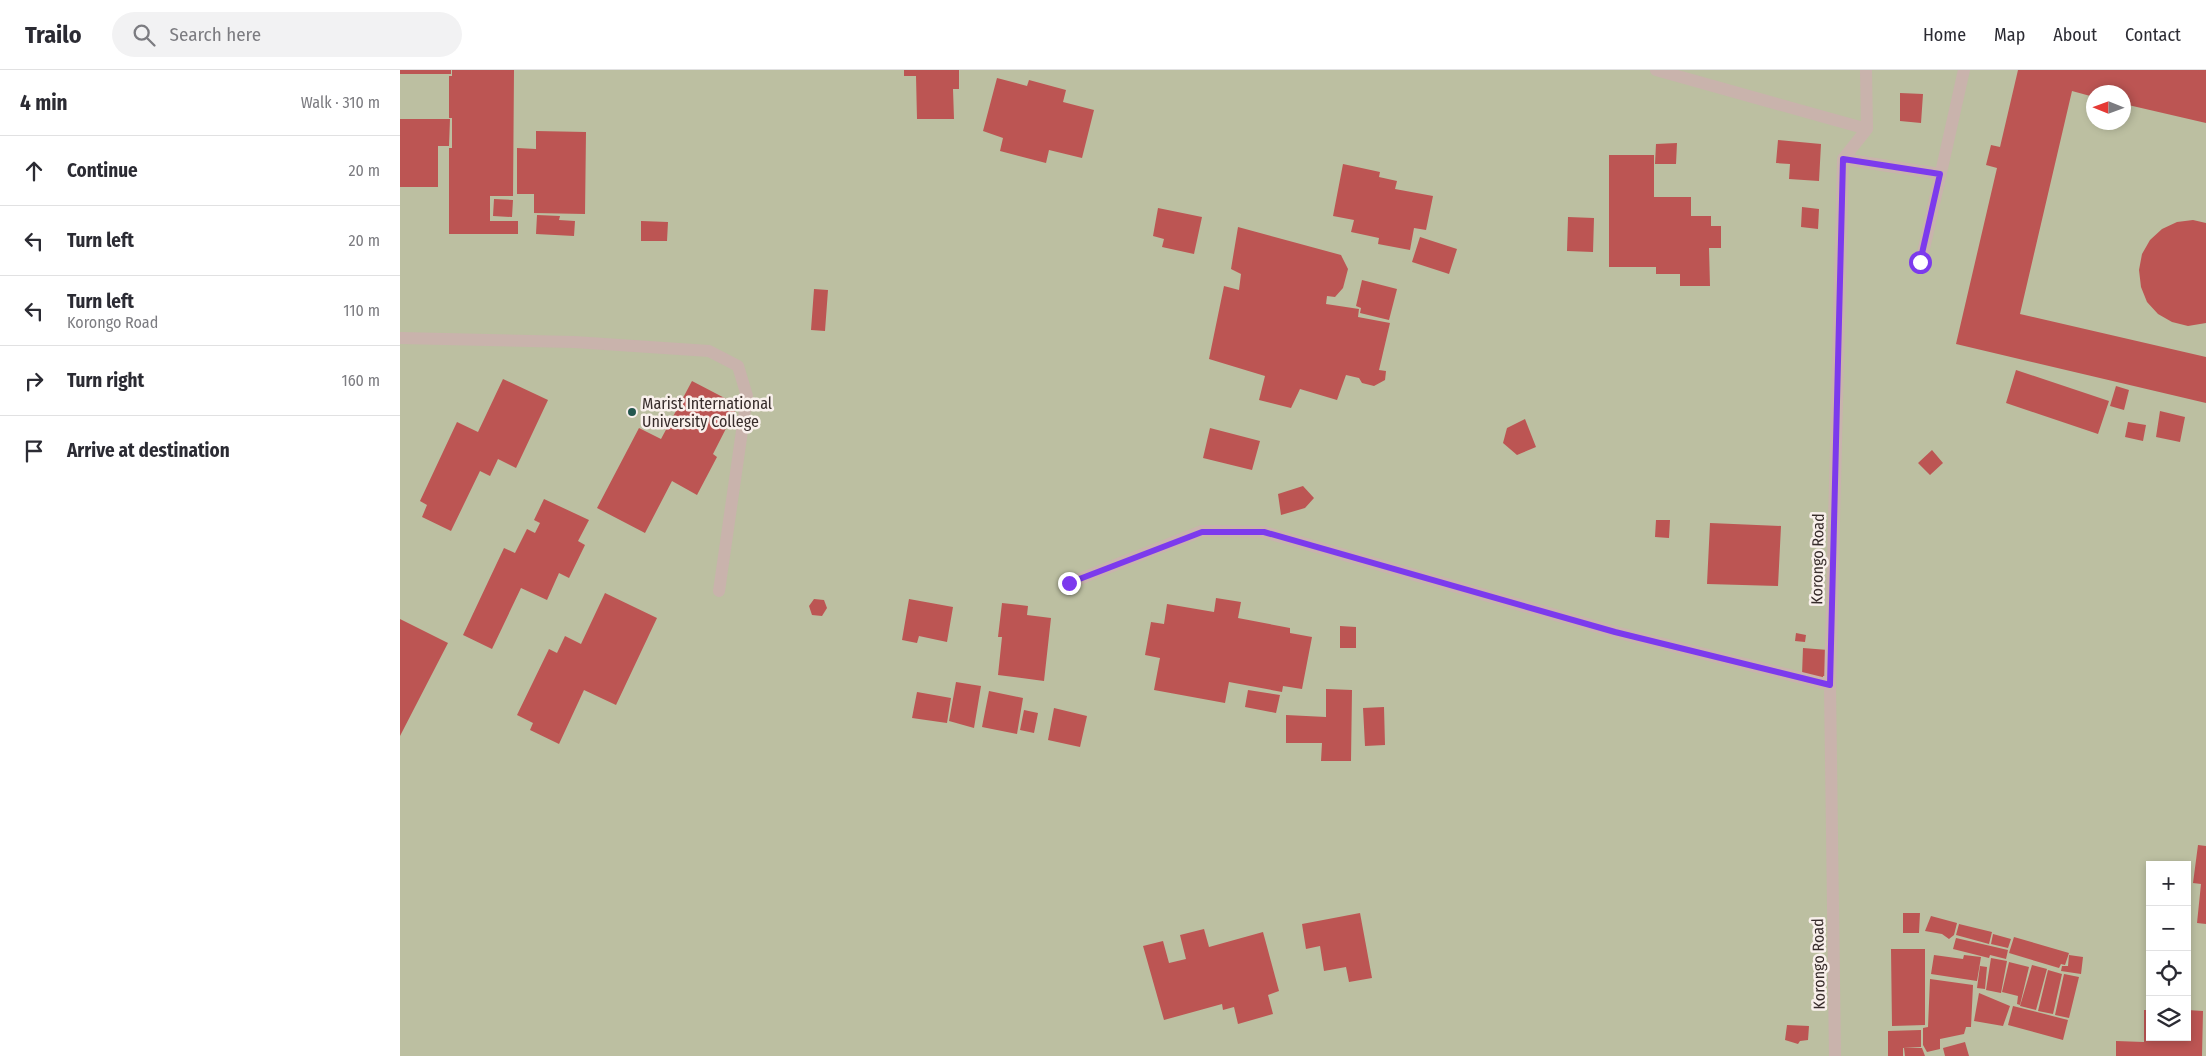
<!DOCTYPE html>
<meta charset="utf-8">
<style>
body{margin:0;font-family:"Fira Sans Condensed",sans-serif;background:#f2f2f3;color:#2b2b33}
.controls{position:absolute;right:15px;bottom:15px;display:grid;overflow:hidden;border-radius:0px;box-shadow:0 2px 8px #0003}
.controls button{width:45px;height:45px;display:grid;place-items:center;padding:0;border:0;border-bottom:1px solid #e1e1e2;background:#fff;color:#2b2b33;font:25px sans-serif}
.compass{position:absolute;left:1686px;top:15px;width:45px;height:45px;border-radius:50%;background:#fff;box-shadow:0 2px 8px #0003;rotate:271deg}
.stop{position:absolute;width:15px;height:15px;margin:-11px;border:4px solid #7c3aed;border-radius:50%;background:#fff}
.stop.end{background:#7c3aed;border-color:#fff;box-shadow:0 1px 5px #0008}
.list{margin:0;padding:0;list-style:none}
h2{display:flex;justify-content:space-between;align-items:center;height:65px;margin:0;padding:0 20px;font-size:21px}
h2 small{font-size:16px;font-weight:400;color:#7c7c81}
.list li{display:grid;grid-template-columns:32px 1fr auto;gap:15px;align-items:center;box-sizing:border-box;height:70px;padding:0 20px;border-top:1px solid #e1e1e2}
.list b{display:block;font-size:19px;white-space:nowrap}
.list p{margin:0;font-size:16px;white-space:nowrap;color:#7c7c81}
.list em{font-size:16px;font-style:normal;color:#7c7c81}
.icon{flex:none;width:28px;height:28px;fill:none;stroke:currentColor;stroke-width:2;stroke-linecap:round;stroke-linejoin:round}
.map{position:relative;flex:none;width:1806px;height:986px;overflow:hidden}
header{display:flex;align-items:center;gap:30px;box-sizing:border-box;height:70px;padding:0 25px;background:#fff;border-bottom:1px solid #e1e1e2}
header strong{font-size:24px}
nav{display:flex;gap:28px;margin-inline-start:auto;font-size:18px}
.search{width:350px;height:45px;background:#f2f2f3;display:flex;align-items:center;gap:12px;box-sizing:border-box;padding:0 18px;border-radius:28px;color:#7c7c81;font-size:19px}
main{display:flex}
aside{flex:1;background:#fff}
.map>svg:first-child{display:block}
.green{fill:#bcbfa1;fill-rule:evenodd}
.building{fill:#bc5553}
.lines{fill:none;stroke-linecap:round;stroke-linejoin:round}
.minor{stroke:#c9b3ac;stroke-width:12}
.route{stroke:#7c3aed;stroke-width:6}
.poi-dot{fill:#23564e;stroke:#f9f0ec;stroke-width:2}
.labels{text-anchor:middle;stroke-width:5;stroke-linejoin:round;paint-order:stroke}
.poi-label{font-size:16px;fill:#372c2b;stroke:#f9f0ec;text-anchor:start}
.street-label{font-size:16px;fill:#372c2b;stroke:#f9f0ec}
</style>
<header>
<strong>Trailo</strong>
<div class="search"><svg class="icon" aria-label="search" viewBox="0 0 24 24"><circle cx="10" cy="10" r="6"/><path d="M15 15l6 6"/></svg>Search here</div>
<nav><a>Home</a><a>Map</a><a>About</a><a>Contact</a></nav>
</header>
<main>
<aside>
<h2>4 min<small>Walk · 310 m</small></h2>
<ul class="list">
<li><svg class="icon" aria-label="ahead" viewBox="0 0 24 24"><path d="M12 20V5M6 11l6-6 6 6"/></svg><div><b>Continue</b></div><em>20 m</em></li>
<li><svg class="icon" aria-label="left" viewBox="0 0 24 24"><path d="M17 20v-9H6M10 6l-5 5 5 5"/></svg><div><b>Turn left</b></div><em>20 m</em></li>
<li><svg class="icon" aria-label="left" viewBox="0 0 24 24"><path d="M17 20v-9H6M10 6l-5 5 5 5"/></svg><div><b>Turn left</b><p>Korongo Road</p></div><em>110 m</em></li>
<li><svg class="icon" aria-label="right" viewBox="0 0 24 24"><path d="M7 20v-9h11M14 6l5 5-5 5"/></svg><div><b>Turn right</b></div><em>160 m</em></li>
<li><svg class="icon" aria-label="arrive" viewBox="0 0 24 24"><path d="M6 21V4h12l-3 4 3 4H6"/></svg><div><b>Arrive at destination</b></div></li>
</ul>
</aside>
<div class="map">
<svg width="1806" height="986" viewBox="0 0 1806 986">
<rect width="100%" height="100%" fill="#f1e5e0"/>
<path class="green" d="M0 0H1806V986H0ZM1694 22H1724V52H1694ZM1750 795H1787V967H1750Z"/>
<path class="building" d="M0 0H51V4H0Z
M52 0H114L113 126H90V151H118V164H49V78H52V48H49V6H52Z
M504 0H559V19H553L554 49H517L516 6H504Z
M1618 0H1806V53L1724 34V22H1694V27L1672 21 1620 244 1806 287V333L1556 274 1597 98 1586 95 1591 75 1600 77Z
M597 8 627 16 629 10 666 20 663 32 694 40 682 88 649 80 646 93 600 81 603 68 583 61Z
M1500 23 1523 24 1521 53 1500 51Z
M0 49H50L49 76H38V117H0Z
M136 61 186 62 185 144 134 143V124H117V78L136 79Z
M1378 70 1421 74 1419 111 1389 109 1390 94 1376 93Z
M1277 73 1276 94H1255L1256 74Z
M1209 85H1254V127H1291V146H1311V156H1321V178H1309L1310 216H1280V204H1256V197H1209Z
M943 94 980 102 979 107 997 111 995 119 1033 126 1026 160 1014 158 1010 180 978 174 979 168 951 162 954 150 933 146Z
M94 129 113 130 112 147 93 146Z
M1402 137 1419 139 1418 159 1401 157Z
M758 138 802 147 794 184 762 177 764 169 753 166Z
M137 145 160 146 159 150 175 151 174 166 136 164Z
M1168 147 1194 148 1193 182 1167 181Z
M1793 150 1806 153V253L1788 256 1772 252 1758 244 1747 232 1741 217 1739 200 1742 184 1750 170 1762 159 1777 152Z
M241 151 268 152 267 171H241Z
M838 157 941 185 948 199 943 218 935 227 927 226 926 234 959 239 958 247 990 253 979 300 986 301 985 310 974 316 962 313 959 308 946 305 937 330 900 319 891 338 859 330 865 306 809 289 824 216 839 220 841 204 831 199Z
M1020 167 1057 179 1049 204 1012 192Z
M962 210 997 219 989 250 960 243 961 238 956 236Z
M414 219 428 220 425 261 411 260Z
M1616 300 1709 331 1698 364 1606 333Z
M103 309 148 330 116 398 98 389 90 406 80 401 51 461 22 447 27 435 20 431 57 352 78 362Z
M292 311 338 335 313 384 317 387 297 425 272 411 245 463 197 438 239 358 261 369Z
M1716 316 1729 320 1724 340 1710 336Z
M1760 341 1785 347 1780 372 1756 367Z
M1125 349 1136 377 1117 385 1103 373 1107 358Z
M1728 352 1746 355 1743 371 1725 367Z
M810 358 860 371 852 400 803 388Z
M1532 380 1543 393 1530 405 1518 393Z
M903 416 914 428 905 438 881 445 878 424Z
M144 429 189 450 178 471 185 475 169 508 159 503 147 530 121 518 92 579 63 565 104 478 115 483 127 459 135 463 140 453 134 450Z
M1256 450H1270L1269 468 1255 467Z
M1310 453 1381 456 1378 516 1307 514Z
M205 523 257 548 216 635 184 620 159 674 130 660 133 653 117 645 149 579 157 583 165 566 181 574Z
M816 528 841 532 838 548 890 558V563L912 567 902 619 883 616 882 622 829 612 825 633 754 620 760 588 745 585 751 552 764 554 767 534 814 542Z
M414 529 424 530 427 538 422 546 412 545 409 536Z
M509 529 553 537 547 572 519 566 517 573 502 570Z
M602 533 628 536 627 545 651 548 644 611 598 605 602 567H598Z
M0 549 48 573 0 666Z
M940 556 956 557V578H940Z
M1396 563 1406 565 1405 572 1395 571Z
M1403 578 1428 580 1426 606H1423V609L1402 605Z
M556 612 581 616 574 658 549 651Z
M926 619 952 620 951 691H921L922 673H886V645L926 647Z
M848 620 880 625 876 643 845 637Z
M589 621 623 628 617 664 582 657Z
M517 622 551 628 547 653 512 648Z
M984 637 985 675 965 676 963 638Z
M654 638 687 646 680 677 648 670Z
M624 640 638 643 634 663 620 660Z
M1798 775 1806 776V854L1797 853 1801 814 1793 813Z
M960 843 972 908 949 912 946 897 924 901 920 876 906 879 902 854Z
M1503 843H1520L1519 863H1503Z
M1531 846 1557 853 1554 865 1549 869 1542 864 1525 861Z
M1559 854 1592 862 1589 874 1556 865Z
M804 859 809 877 863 862 879 921 868 925 873 944 838 954 834 937 823 940 822 934 764 950 743 876 763 871 769 893 786 889 780 865Z
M1593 864 1611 869 1608 878 1591 874Z
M1614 867 1669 883 1665 895 1661 894 1659 898 1609 883Z
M1556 868 1608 880 1606 889 1590 885 1589 888 1553 879Z
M1491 879H1525V955L1492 956Z
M1534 885 1563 889 1564 885 1581 887 1577 911 1531 904Z
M1669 885 1683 887 1681 904 1661 901 1662 896H1668Z
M1591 888 1607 891 1601 923 1586 920Z
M1609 892 1629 897 1620 935 1617 934 1618 926 1602 922Z
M1632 895 1647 899 1636 940 1620 936Z
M1580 896 1587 897 1585 919 1577 918Z
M1648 900 1662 904 1653 944 1638 941Z
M1664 904 1679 907 1669 948 1655 945Z
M1530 909 1573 915 1571 957H1566L1564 964 1540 969V979L1527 982 1523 975V958L1528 957Z
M1579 923 1610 936 1603 956 1574 951Z
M1613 936 1668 950 1663 970 1608 955Z
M1744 940H1750V967H1787V940L1803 941 1802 986H1716V971L1744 972Z
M1387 955 1409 956 1408 970 1400 971 1398 974 1385 970Z
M1521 960V977L1503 978V986H1488V961Z
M1565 972 1569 986H1545L1543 978Z
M1504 978H1522L1525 986H1505Z"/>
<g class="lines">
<path class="minor" d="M1256 0 1467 59
M1443 89 1540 104
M1521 192 1564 0
M0 268 174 272 309 281 338 296 347 326 319 521
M669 513 802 461 864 462 1215 562 1430 615
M1435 986 1430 615 1443 89 1467 59 1466 0"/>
</g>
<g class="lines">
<path class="route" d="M669 513 802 462H864L1215 562 1430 615 1443 89 1540 104 1520 192"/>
</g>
<circle class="poi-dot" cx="232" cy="342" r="5"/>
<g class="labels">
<g class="poi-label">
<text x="242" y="339">Marist International<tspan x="242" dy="18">University College</tspan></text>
</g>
<g class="street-label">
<text transform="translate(1417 489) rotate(-89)" y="6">Korongo Road</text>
<text transform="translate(1418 894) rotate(-91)" y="6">Korongo Road</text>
</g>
</g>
</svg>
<div class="controls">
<button>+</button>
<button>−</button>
<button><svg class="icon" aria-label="locate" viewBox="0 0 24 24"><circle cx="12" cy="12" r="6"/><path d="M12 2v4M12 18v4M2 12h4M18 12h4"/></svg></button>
<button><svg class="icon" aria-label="layers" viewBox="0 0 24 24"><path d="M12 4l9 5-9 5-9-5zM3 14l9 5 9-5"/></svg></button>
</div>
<svg class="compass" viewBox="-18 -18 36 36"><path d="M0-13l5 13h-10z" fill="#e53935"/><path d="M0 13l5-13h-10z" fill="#7c7c81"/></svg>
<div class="stop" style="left:1520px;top:192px"></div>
<div class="stop end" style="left:669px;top:513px"></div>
</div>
</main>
